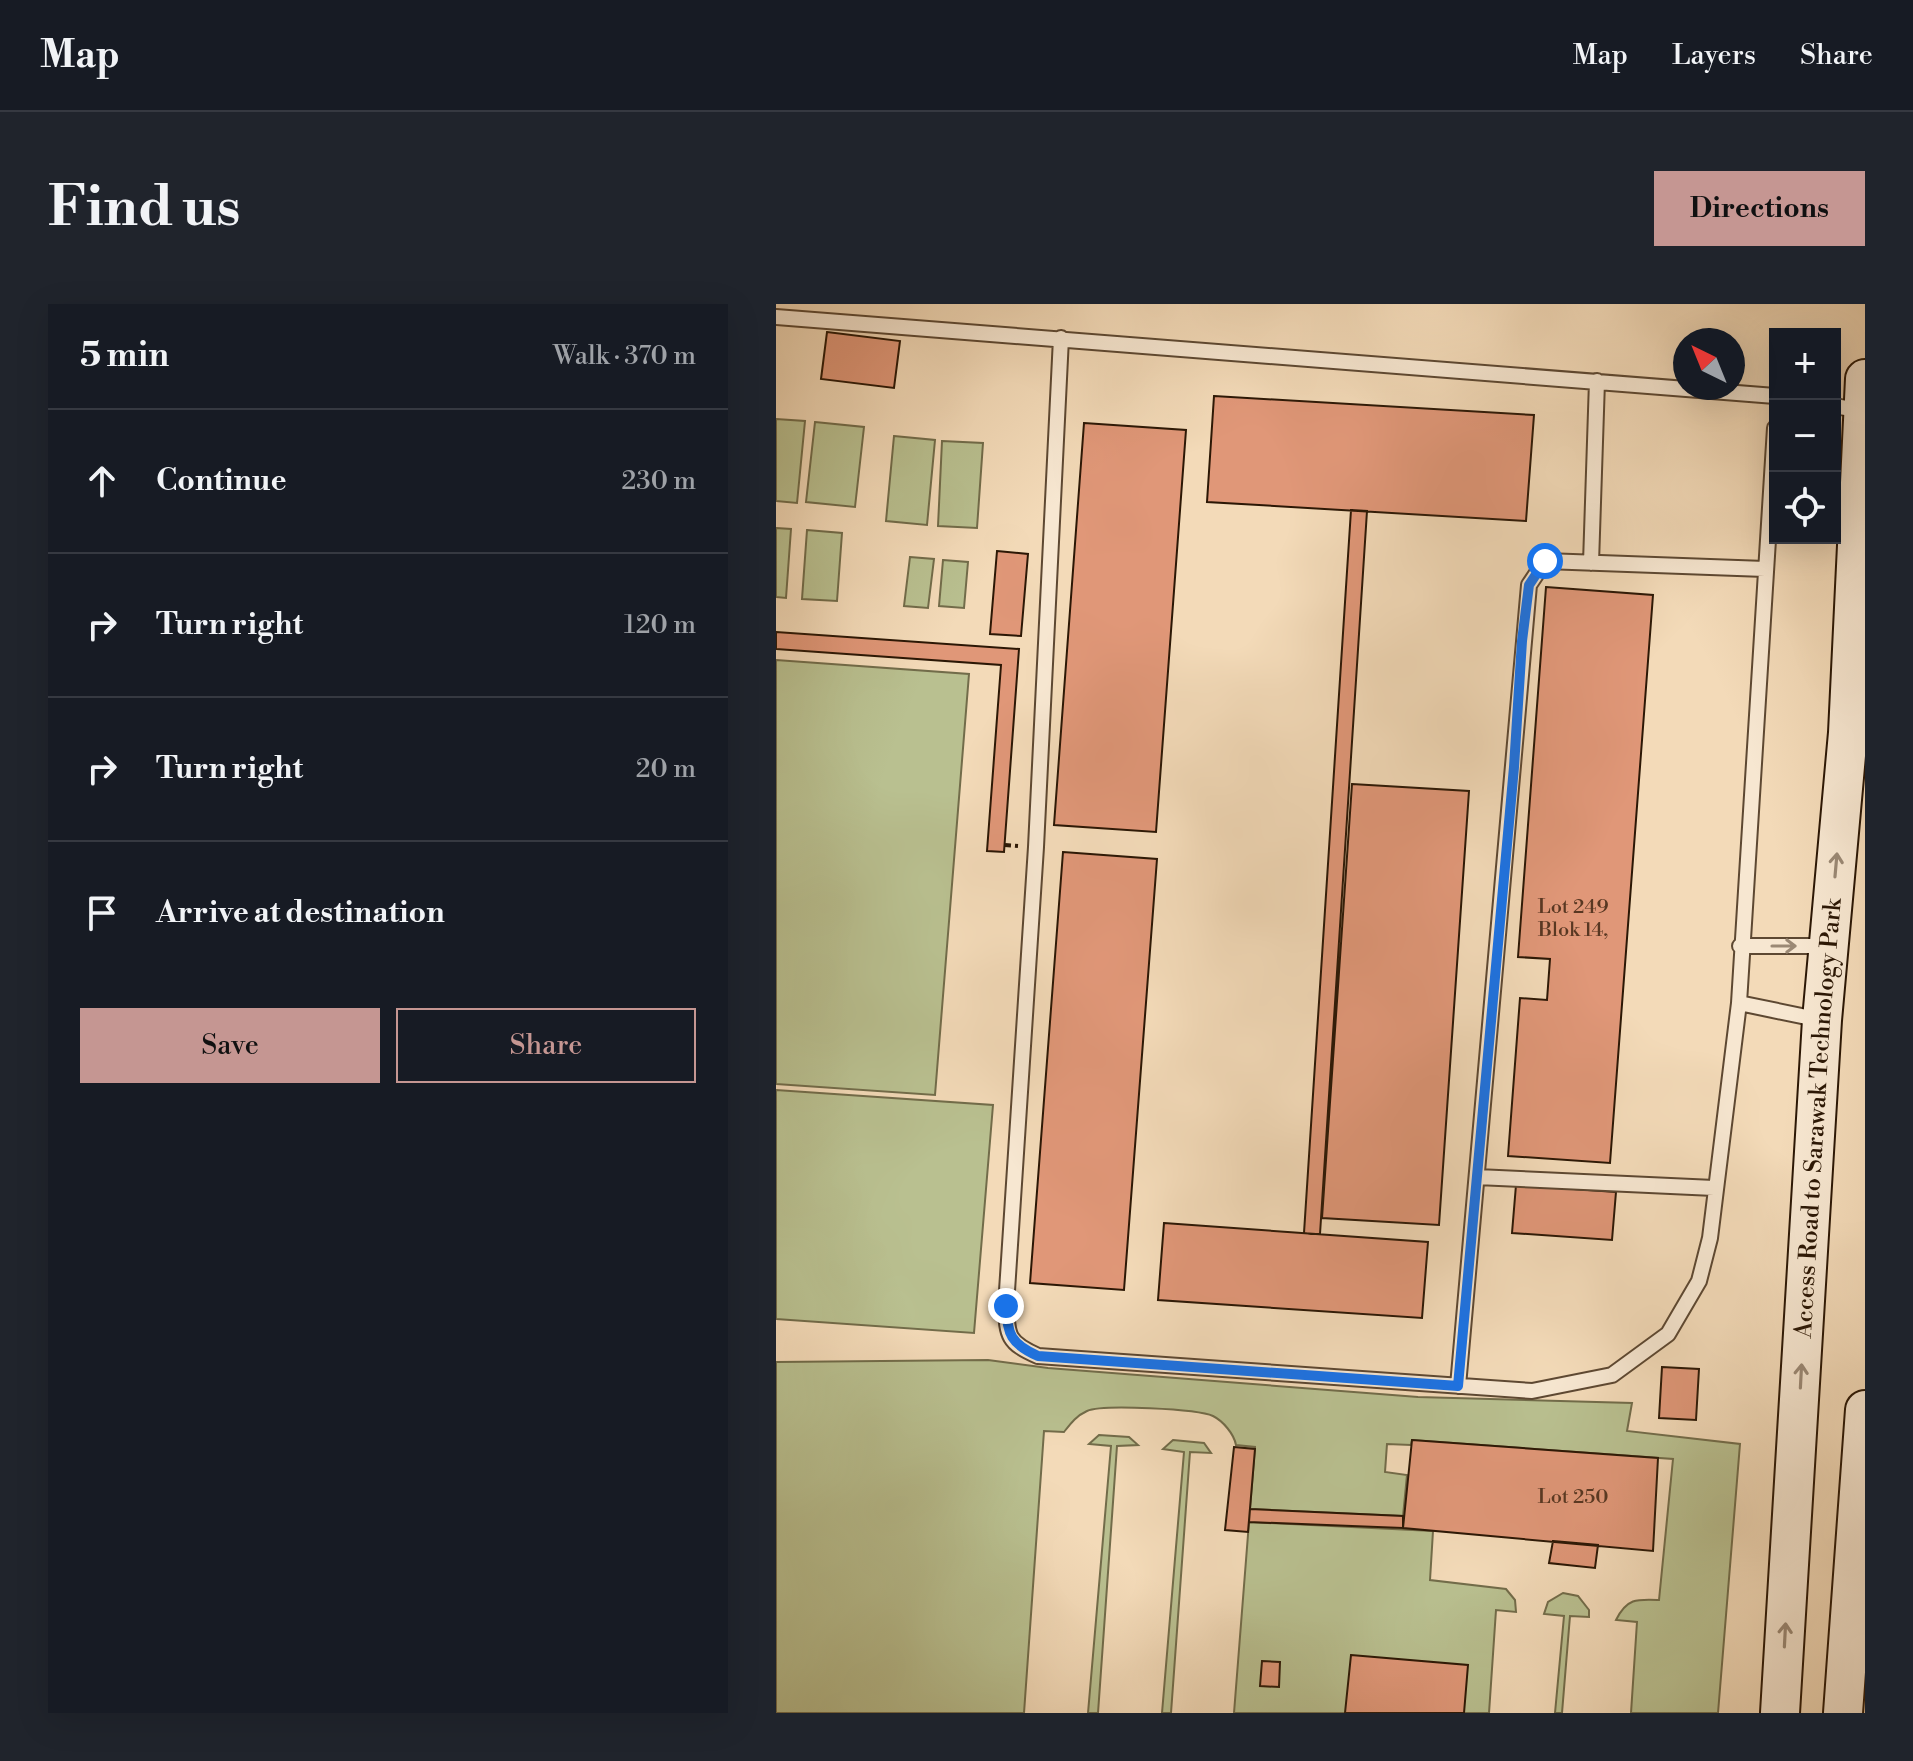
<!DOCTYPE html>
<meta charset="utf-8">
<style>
body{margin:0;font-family:"Libre Bodoni",serif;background:#20242c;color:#f1f3f6}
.controls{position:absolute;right:24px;top:24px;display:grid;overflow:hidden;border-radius:0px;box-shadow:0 8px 32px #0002}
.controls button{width:72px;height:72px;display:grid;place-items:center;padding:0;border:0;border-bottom:2px solid #363941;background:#171b24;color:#f1f3f6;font:40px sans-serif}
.compass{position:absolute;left:897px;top:24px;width:72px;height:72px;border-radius:50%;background:#171b24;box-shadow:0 8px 32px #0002;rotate:317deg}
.stop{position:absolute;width:24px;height:24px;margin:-18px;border:6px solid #1a73e8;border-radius:50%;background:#fff}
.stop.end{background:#1a73e8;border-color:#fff;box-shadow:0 2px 8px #0008}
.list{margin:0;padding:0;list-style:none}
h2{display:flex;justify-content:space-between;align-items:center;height:104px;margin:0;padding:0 32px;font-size:34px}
h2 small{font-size:26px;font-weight:400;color:#9ea1a6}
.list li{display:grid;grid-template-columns:52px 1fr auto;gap:24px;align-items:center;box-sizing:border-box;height:144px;padding:0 32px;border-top:2px solid #363941}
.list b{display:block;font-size:30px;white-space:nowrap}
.list em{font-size:26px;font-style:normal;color:#9ea1a6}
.actions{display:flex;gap:16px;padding:24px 32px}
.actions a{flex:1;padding:18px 0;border:2px solid #c59692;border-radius:0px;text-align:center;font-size:28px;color:#c59692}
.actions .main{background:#c59692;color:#111}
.icon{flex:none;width:44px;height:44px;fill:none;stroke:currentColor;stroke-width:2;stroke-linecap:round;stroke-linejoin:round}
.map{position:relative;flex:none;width:1089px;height:1409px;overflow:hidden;border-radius:0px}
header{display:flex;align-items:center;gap:48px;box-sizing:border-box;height:112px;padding:0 40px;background:#171b24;border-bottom:2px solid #363941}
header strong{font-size:38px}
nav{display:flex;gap:44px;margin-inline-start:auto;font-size:28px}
.intro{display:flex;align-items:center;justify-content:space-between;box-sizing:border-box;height:192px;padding:0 48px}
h1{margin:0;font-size:56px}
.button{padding:20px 36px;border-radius:0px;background:#c59692;color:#111;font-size:28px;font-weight:700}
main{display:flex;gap:48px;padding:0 48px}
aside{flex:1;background:#171b24;border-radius:0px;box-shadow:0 8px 32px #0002}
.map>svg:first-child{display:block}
.green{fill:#b9c090;stroke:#726c4a;stroke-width:2}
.building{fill:#e09778;stroke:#2b1705;stroke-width:2}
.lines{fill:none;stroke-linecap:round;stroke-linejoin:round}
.lane-casing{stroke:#5d4832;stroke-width:18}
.secondary-casing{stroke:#2b1705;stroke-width:42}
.path{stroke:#2b1705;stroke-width:4;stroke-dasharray:6 4;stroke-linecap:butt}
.lane{stroke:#f7e7d1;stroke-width:14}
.secondary{stroke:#f7e7d1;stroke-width:38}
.oneway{stroke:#9b8975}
.route{stroke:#1a73e8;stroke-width:10}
.labels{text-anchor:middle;stroke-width:8;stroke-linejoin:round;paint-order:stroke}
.number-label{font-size:20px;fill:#583722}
.street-label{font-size:24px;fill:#2b1705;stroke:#f7e7d1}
</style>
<header>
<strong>Map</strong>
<nav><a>Map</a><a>Layers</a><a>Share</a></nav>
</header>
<div class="intro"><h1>Find us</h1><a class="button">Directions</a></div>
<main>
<aside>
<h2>5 min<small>Walk · 370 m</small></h2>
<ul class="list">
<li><svg class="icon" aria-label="ahead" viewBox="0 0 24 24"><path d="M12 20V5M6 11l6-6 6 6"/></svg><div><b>Continue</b></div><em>230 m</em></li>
<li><svg class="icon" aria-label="right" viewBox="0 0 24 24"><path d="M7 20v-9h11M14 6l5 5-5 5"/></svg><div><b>Turn right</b></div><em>120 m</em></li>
<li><svg class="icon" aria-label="right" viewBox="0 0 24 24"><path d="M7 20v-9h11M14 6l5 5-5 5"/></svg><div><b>Turn right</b></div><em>20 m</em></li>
<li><svg class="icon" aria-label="arrive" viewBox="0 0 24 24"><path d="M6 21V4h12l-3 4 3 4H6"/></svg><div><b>Arrive at destination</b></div></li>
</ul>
<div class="actions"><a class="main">Save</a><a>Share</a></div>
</aside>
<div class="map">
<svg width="1089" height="1409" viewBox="0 0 1089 1409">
<rect width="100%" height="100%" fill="#f3dab8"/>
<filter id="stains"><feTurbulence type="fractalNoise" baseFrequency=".0025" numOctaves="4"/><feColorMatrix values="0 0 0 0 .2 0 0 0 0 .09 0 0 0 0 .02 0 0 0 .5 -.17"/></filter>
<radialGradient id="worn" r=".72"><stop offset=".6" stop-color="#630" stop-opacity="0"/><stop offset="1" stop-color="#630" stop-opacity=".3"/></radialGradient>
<path class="green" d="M0 115 29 117 21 199 0 197Z
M39 118 88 123 79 203 30 198Z
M118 132 159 136 151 221 110 217Z
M166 137 207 139 201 224 162 222Z
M0 224 15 225 10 294 0 293Z
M31 226 66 229 61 297 26 295Z
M134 253 158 255 152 304 128 302Z
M167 256 192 258 188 304 163 302Z
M0 356 193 370 159 791 0 780Z
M0 786 217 801 198 1029 0 1015Z
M212 1056 272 1064 642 1093 856 1099 851 1127 964 1140 942 1409H855L861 1318 840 1316C851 1294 861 1295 883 1296L897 1155 636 1136 635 1141 611 1140 609 1168 631 1171 627 1212 474 1205 479 1143 460 1141C458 1130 447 1117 437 1112 422 1105 326 1100 311 1107 300 1112 295 1119 288 1128L268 1127 248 1409H0V1058Z
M323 1131 353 1133 362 1141 341 1142 322 1409H312L335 1142 313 1140Z
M397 1136 428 1139 435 1149 414 1148 395 1409H386L408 1148 387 1145Z
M473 1218 657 1227 654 1276 730 1285 739 1296 740 1308 720 1306 713 1409H458Z
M787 1289 802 1292 813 1306V1313L794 1312 786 1409H779L788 1312 768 1310 772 1298Z"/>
<path class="building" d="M51 28 124 37 118 84 45 75Z
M438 92 758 111 750 217 431 198Z
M308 119 410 126 380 528 278 521Z
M575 206 591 207 544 930H535L528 929Z
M221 247 252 250 245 332 214 330Z
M770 283 877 291 834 859 732 852 744 694 771 696 774 655 742 653Z
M0 328 243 345 228 548 211 547 225 361 0 345Z
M576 480 693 487 663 921 546 914Z
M287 548 381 555 348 986 254 979Z
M740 881 840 888 836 936 736 929Z
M388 919 652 938 646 1014 382 996Z
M886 1063 923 1065 920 1116 883 1114Z
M636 1136 882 1154 877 1247 627 1224Z
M458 1143 479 1145 472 1228 449 1226Z
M474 1205 627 1212V1224L473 1218Z
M777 1237 822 1241 819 1264 773 1259Z
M575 1351 692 1361 688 1409H569Z
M486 1357 504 1358 503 1383 484 1382Z"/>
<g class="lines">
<defs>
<path id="lane" d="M0 13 999 92
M285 34 260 543 230 1002C231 1032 232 1039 262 1052L756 1087 836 1071 892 1030 923 977 934 934 963 699 999 124
M1059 102 1086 107
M815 259 821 77
M964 642H1052
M963 699 1045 716
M701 873 938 884
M682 1082 753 281 769 257 989 265"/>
<g id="secondary">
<path id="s1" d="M1004 1409 1046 716 1072 429 1089 75"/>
<path d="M1067 1409 1089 1106"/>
</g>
</defs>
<use href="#lane" class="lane-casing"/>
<use href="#secondary" class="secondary-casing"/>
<path class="path" d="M229 541 242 542"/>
<use href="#lane" class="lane"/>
<use href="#secondary" class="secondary"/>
</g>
<defs><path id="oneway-shaft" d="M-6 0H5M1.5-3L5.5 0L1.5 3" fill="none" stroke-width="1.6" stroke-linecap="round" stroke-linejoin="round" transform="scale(2)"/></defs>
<g class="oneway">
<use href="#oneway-shaft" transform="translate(1060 561) rotate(-85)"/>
<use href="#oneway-shaft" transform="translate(1008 642)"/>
<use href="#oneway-shaft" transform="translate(1025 1072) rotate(-87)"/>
<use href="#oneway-shaft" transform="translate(1009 1331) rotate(-87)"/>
</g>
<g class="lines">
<path class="route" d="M230 1002C231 1030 235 1040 262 1052L682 1082 738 463 746 337 753 281 769 257"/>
</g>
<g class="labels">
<g class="number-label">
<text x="797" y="609">Lot 249<tspan x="797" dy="23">Blok 14,</tspan></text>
<text x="797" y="1199">Lot 250</text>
</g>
<g class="street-label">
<text dy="8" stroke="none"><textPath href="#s1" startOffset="596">Access Road to Sarawak Technology Park</textPath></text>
</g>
</g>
<rect width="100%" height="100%" filter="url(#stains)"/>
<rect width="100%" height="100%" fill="url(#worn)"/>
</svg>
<div class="controls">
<button>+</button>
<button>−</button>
<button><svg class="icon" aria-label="locate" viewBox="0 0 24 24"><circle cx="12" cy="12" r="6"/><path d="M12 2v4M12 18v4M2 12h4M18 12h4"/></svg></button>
</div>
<svg class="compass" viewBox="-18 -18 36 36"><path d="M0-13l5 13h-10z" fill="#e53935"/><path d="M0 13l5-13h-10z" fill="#9ea1a6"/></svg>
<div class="stop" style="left:769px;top:257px"></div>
<div class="stop end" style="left:230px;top:1002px"></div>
</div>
</main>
